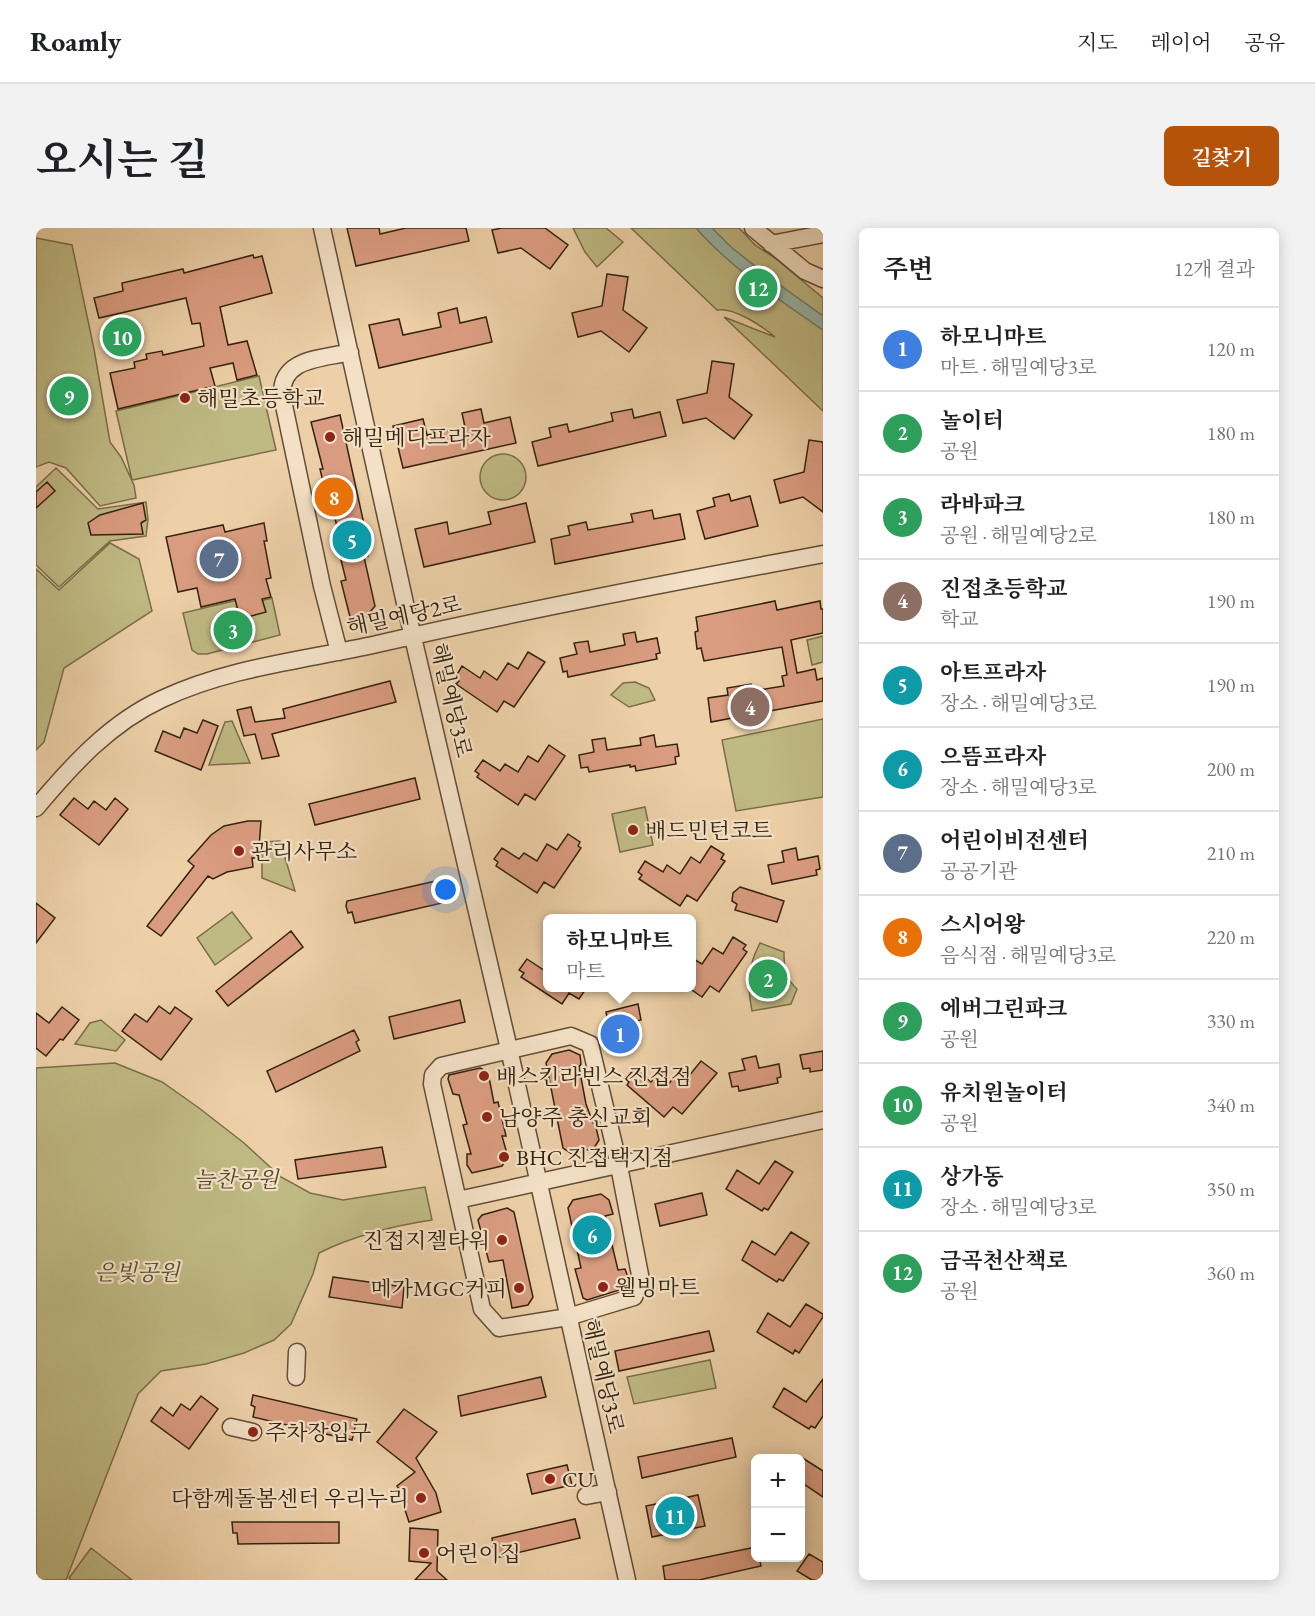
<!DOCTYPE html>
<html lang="ko">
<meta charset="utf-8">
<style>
body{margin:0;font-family:"EB Garamond","Noto Serif KR",serif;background:#f2f2f2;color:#202124}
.controls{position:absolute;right:18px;bottom:18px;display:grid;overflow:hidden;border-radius:9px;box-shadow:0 3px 15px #0003}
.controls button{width:54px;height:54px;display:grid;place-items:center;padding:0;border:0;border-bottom:2px solid #e0e0e0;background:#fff;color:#202124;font:30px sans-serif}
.you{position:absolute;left:410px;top:662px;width:21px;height:21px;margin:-15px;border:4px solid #fff;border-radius:50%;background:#1a73e8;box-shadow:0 0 0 9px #1a73e833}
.badge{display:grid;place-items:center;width:39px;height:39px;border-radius:50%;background:#b45309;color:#fff;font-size:20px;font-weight:700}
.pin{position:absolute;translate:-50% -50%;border:3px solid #fff;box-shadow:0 2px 6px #0006}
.popup{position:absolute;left:507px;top:686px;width:153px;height:78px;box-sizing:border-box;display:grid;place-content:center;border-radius:9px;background:#fff;filter:drop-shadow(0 2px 4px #0005);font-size:20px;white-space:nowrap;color:#757577}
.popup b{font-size:22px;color:#202124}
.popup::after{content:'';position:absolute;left:50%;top:100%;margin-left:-12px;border:12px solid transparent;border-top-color:#fff}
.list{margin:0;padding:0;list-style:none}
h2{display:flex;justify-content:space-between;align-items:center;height:78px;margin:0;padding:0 24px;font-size:26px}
h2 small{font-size:20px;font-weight:400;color:#757577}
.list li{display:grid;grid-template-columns:39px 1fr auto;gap:18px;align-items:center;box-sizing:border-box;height:84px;padding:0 24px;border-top:2px solid #e0e0e0}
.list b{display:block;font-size:22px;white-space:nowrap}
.list p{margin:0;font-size:20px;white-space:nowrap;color:#757577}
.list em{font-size:20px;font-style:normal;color:#757577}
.map{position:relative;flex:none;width:787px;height:1352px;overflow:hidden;border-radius:9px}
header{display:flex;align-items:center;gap:36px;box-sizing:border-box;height:84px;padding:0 30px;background:#fff;border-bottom:2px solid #e0e0e0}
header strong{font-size:28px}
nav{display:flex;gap:33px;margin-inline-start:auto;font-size:21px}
.intro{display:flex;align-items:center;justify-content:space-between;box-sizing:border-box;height:144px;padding:0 36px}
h1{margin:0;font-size:42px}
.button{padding:15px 27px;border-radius:9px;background:#b45309;color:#fff;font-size:21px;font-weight:700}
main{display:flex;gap:36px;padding:0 36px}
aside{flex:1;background:#fff;border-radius:9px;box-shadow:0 3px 15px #0003}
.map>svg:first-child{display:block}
.green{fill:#bfb983;stroke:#7a6e49;stroke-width:1.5}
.water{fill:#99b7a8;stroke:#717c6b;stroke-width:1.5}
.building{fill:#da9c80;stroke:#34230f;stroke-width:1.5}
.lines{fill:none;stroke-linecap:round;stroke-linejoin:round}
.minor-casing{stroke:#624e35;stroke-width:19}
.minor{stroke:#f3e0c6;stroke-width:16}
.poi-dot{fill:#8f2418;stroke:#f3e0c6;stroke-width:2}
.labels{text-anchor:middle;stroke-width:4.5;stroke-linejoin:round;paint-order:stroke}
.poi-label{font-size:22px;fill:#34230f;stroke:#f3e0c6;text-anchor:start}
.street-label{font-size:22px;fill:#34230f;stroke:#f3e0c6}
.park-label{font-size:22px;font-style:italic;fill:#57482c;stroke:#f3e0c6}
</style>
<header>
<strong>Roamly</strong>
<nav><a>지도</a><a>레이어</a><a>공유</a></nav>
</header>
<div class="intro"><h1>오시는 길</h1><a class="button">길찾기</a></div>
<main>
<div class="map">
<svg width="787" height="1352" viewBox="0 0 787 1352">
<rect width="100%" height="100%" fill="#edd0a8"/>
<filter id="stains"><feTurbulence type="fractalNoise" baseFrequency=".00333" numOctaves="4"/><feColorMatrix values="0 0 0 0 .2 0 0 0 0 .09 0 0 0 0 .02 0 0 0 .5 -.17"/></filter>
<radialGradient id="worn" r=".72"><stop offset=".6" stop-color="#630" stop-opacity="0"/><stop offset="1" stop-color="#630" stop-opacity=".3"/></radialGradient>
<path class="green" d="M537 0H570L587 14 561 39 549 24Z
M595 0H703L719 17 739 30 787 70V183L688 89 739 109C726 98 698 79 681 82Z
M0 10 36 17 58 121 74 214 85 229 98 257 100 270 64 278 30 240 13 234 0 239Z
M93 92 99 123 79 128 73 96Z
M223 148 240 222 96 252 80 183Z
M444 249a23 23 0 1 1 46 0a23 23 0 1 1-46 0Z
M20 240 62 281 110 274 112 291 110 308 74 313 23 359 0 337V259Z
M74 315 103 331 116 383 28 440 8 514 0 522V341L23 362Z
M236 370 244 407 171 426H162L156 422 147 385 206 371 208 377Z
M787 408V434L776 437 771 412Z
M599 454 613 460 619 472 593 479 575 467 587 455Z
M787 491V569L700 583 686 512Z
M196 493 214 535 173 537 189 494Z
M609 579 617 617 584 624 576 586Z
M244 613 259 663 226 650V614Z
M196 684 216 710 179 737 161 710Z
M724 715 748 724C748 740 749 750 761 761L755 776 716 783C711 756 711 740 724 715Z
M65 792 89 812 80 823 39 816 54 795Z
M79 835 126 854 163 880 208 915 245 949 274 965 307 972 389 959 396 992C356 998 319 1007 283 1025L277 1046 255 1096 238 1112 208 1125 170 1136 125 1143 102 1166 30 1352H0V840Z
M674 1132 680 1160 598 1176 591 1149Z
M55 1320 91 1348 96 1352H35L33 1350Z"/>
<path class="water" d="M660 0H676L695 19 734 50 787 88V102C743 72 695 40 660 0Z"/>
<path class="building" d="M311 0H343L344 6 370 0H430L433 13 320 38Z
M466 0H509L532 17 514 41 485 20 462 25 456 2Z
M217 27 218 30 226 28 236 65 184 79 192 117 211 113 221 147 201 152 197 135 174 140 179 158 82 181 74 145 99 140 98 134 111 131 110 126 126 123 127 127 168 118 164 95 156 96 150 70 63 90 58 70 87 63 86 55 147 41 148 45Z
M571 46 592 49 587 82 611 100 593 124 565 103 542 109 536 85 566 78Z
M421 80 424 95 450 89 456 114 343 140 333 97 363 91 367 107 405 99 402 85Z
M676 133 698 136 693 169 716 187 698 211 670 190 647 195 641 172 671 165Z
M445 181 448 195 474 189 480 215 367 240 357 198 387 191 391 207 429 199 426 185Z
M596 181 598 190 624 184 630 208 502 238 496 214 515 209 513 200 531 196 533 204 577 193 575 185Z
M304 187 333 319 329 320 332 328 328 329 339 378 330 389 315 393 305 353 310 352 298 304 302 303 296 278 293 279 284 241H287L275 194Z
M773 212 787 214V284L767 269 744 275 738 252 768 244Z
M11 254 19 263 0 280V264Z
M693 266 695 273 714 268 722 298 669 311 661 283 679 278 677 270Z
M107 275 110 292 105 295 107 306 55 307 52 295 64 287Z
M490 275 499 314 388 339 379 301 411 294 413 306 455 296 452 284Z
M616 282 618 291 644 286 649 311 519 336 515 311 534 307 532 298 550 294 552 302 597 294 595 286Z
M228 295 231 313H228L235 350 230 351 235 369 226 371 230 384 204 391 199 371 165 379 161 360 142 364 130 309 187 297 189 304Z
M739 373 741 382 784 373 785 381H787V405L755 412 761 445 779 441 781 452 787 450V473L675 494 672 470 692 467 691 460 715 456 716 463 748 458 746 448 751 447 746 419 668 433 665 420 661 421 659 404 662 403 660 389Z
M599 404 601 414 621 410 624 425 620 426 621 431 532 449 531 443 527 444 524 430 541 426 538 415 552 413 554 424 589 417 587 406Z
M492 424 509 434 478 479 468 473 461 484 420 456 423 453 419 450 426 438 444 450 448 443 461 452 472 435 482 441Z
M354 453 360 474 236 506 243 528 226 531 219 506 208 508 201 482 215 479 219 494 249 490 247 481Z
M167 492 182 498 165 542 119 523 127 503 144 510 148 500 161 505Z
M618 507 620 519 641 516 643 528 639 529 640 536 600 543 599 538 594 539V537L553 544 552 539 545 540 543 527 558 524 556 512 569 510 571 522 605 517 604 510Z
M513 517 529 528 499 572 489 566 482 577 441 549 443 546 439 543 447 532 464 543 469 536 482 544 492 528 502 534Z
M379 550 384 571 279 597 273 576Z
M38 570 52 581 58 573 70 582 79 570 92 581 63 617 24 587Z
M212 593H225L223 619 221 620 220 630H216L217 639 191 644 177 651 172 648 125 708 111 698 158 638 152 633 175 607 188 598Z
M532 606 544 614 542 618 545 620 518 660 508 654 501 665 460 638 462 634 458 631 466 620 483 631 488 625 501 633 511 616 521 622Z
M675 618 688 626 685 631 689 633 661 673 651 667 644 678 603 651 606 647 602 644 609 633 627 644 631 637 644 646 655 629 664 635Z
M760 620 762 632 782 628 784 641 780 642 781 647 736 656 732 637 748 634 746 623Z
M400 653 406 675 319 695 316 684 312 685 310 678 311 673Z
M704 659 748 673 741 694 699 682 701 676 696 673 697 665Z
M0 675 19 690 0 715Z
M255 703 267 719 192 778 180 763Z
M697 709 710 717 707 721 711 724 683 764 674 758 666 769 656 762V730L666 736 677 720 687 726Z
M491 731 512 745V759H551L543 771 533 765 526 776 485 749 488 745 483 742Z
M424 772 429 794 358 811 353 789Z
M602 776 605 792 591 795 596 817 578 822 570 784Z
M123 778 134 786 139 779 156 791 125 832 86 803 99 786 111 794Z
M26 779 43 792 27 812 24 811 10 828 0 820V785L13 795Z
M318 802 323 812 320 814 324 823 240 864 231 843Z
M533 822 544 827 545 836 543 839 550 876 557 895H559L563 912 558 920 536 926 527 920 510 835 516 826Z
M787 823V842L774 844V840L767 841 764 827Z
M720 828 723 840 743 836 745 849 741 850 742 855 703 863 702 858 696 859 693 845 709 842 706 831Z
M665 833 681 845 646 886 637 879 628 889 591 857 593 854 590 851 599 840 615 854 620 847 632 857 644 841 653 848Z
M444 840 452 844 458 875 462 874 470 908H466L472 929 466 938 436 945 431 937V926H435L427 897 431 896 423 867 417 866 412 851 413 847Z
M346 919 350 939 262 951 259 932Z
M739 933 757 944 732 982 728 980 726 983 690 961 701 942 723 956Z
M666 965 671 987 624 998 619 976Z
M565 966 573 972 577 986 569 988 582 1042 589 1041 593 1052 590 1060 551 1072 547 1070 539 1041 545 1040 532 980 537 972Z
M471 980 478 984 497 1069 492 1077 476 1080 467 1032 453 1034 442 992 446 987Z
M755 1004 773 1015 747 1053 743 1051 741 1054 706 1032 716 1013 739 1027Z
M297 1049 368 1059 366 1080 293 1069Z
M770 1076 787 1086V1089L763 1125 759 1122 757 1126 721 1104 732 1085 754 1099Z
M673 1103 678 1123 583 1143 579 1123Z
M505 1149 510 1169 425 1188 422 1168Z
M787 1151V1188L779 1200 775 1198 773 1201 737 1179 748 1160 770 1174Z
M217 1167 321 1191 316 1212 217 1189 219 1179 215 1177Z
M165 1168 182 1181 153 1221 115 1193 125 1179 137 1188 145 1176 154 1182Z
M368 1181 401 1204 380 1230 400 1265 405 1284 373 1294 367 1276 371 1274 361 1258 379 1244 341 1214Z
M696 1210 700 1229 606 1250 602 1229Z
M765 1229 787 1243V1269L765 1254Z
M531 1237 536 1257 496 1266 491 1246Z
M662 1267 669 1298 616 1309 610 1278Z
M539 1291 544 1310 459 1330 456 1310Z
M196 1294H303V1315L202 1316 201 1305H197Z
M374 1300 402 1302 401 1343 411 1352H379L395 1335 373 1333Z
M720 1319V1329H723L725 1338 663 1352H629L627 1338Z
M773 1326 787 1334V1352H776L761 1343Z"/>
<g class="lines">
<defs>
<path id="minor" d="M286 0 369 375 473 821 591 1352
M717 0 769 43 787 51
M735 16 787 6
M303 424 286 358 246 168C244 130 285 131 314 124
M0 580C36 537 74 495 126 471 193 439 270 432 341 416 489 382 638 354 787 326
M535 808 554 816 583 938 605 1052 598 1069 532 1089 463 1100 446 1081 396 856 397 847 405 838Z
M422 972 787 892
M260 1149 261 1124
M195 1199 217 1204
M550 1268 572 1264"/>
</defs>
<use href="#minor" class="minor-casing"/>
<use href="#minor" class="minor"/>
</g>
<g class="poi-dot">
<circle cx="149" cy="170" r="6"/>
<circle cx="294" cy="209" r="6"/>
<circle cx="597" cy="602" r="6"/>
<circle cx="203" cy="623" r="6"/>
<circle cx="448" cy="848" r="6"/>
<circle cx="451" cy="889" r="6"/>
<circle cx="468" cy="929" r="6"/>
<circle cx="466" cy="1012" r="6"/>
<circle cx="567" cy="1059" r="6"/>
<circle cx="483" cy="1060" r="6"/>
<circle cx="217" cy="1204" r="6"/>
<circle cx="514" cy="1251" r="6"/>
<circle cx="385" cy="1270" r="6"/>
<circle cx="388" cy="1325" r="6"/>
</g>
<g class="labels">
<g class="poi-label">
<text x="161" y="178">해밀초등학교</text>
<text x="306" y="217">해밀메디프라자</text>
<text x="609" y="610">배드민턴코트</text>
<text x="215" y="631">관리사무소</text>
<text x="460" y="856">배스킨라빈스 진접점</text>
<text x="463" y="897">남양주 충신교회</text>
<text x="480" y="937">BHC 진접택지점</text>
<text x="454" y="1020" text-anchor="end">진접지젤타워</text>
<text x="579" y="1067">웰빙마트</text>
<text x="471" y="1068" text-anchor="end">메가MGC커피</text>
<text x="229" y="1212">주차장입구</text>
<text x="526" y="1259">CU</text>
<text x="373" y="1278" text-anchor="end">다함께돌봄센터 우리누리</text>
<text x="400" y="1333">어린이집</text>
</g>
<g class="street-label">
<text transform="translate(368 387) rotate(-12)" y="8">해밀예당2로</text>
<text transform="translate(416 472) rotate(77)" y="8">해밀예당3로</text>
<text transform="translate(568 1148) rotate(77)" y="8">해밀예당3로</text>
</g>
<g class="park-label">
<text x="200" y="959">늘찬공원</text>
<text x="101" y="1052">은빛공원</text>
</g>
</g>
<rect width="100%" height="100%" filter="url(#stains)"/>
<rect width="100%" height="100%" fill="url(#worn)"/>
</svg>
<div class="controls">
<button>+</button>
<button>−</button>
</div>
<div class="you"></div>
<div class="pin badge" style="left:584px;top:806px;background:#3f7fe0">1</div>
<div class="popup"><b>하모니마트</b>마트</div>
<div class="pin badge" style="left:732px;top:751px;background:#2e9e5b">2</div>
<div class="pin badge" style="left:197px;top:402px;background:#2e9e5b">3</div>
<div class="pin badge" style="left:714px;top:479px;background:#8d6e63">4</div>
<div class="pin badge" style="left:316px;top:312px;background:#0f9aa8">5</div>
<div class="pin badge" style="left:556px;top:1007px;background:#0f9aa8">6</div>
<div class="pin badge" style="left:183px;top:331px;background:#5c6f8a">7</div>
<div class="pin badge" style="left:298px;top:269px;background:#e8710a">8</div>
<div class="pin badge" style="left:33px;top:168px;background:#2e9e5b">9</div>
<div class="pin badge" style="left:86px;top:109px;background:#2e9e5b">10</div>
<div class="pin badge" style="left:639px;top:1288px;background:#0f9aa8">11</div>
<div class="pin badge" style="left:722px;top:60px;background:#2e9e5b">12</div>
</div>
<aside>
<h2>주변<small>12개 결과</small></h2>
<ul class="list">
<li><span class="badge" style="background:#3f7fe0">1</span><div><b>하모니마트</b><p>마트 · 해밀예당3로</p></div><em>120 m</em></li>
<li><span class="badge" style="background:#2e9e5b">2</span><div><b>놀이터</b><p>공원</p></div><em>180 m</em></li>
<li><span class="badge" style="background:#2e9e5b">3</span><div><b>라바파크</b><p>공원 · 해밀예당2로</p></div><em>180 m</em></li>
<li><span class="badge" style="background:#8d6e63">4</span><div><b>진접초등학교</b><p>학교</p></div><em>190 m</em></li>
<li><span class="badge" style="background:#0f9aa8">5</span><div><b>아트프라자</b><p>장소 · 해밀예당3로</p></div><em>190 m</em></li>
<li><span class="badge" style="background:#0f9aa8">6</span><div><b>으뜸프라자</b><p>장소 · 해밀예당3로</p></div><em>200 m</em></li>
<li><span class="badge" style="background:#5c6f8a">7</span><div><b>어린이비전센터</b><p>공공기관</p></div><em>210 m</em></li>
<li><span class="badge" style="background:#e8710a">8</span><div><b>스시어왕</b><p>음식점 · 해밀예당3로</p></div><em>220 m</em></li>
<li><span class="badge" style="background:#2e9e5b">9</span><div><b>에버그린파크</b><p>공원</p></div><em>330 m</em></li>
<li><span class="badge" style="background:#2e9e5b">10</span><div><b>유치원놀이터</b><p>공원</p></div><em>340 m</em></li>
<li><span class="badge" style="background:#0f9aa8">11</span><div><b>상가동</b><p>장소 · 해밀예당3로</p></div><em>350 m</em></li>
<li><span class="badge" style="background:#2e9e5b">12</span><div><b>금곡천산책로</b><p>공원</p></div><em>360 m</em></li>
</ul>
</aside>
</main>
